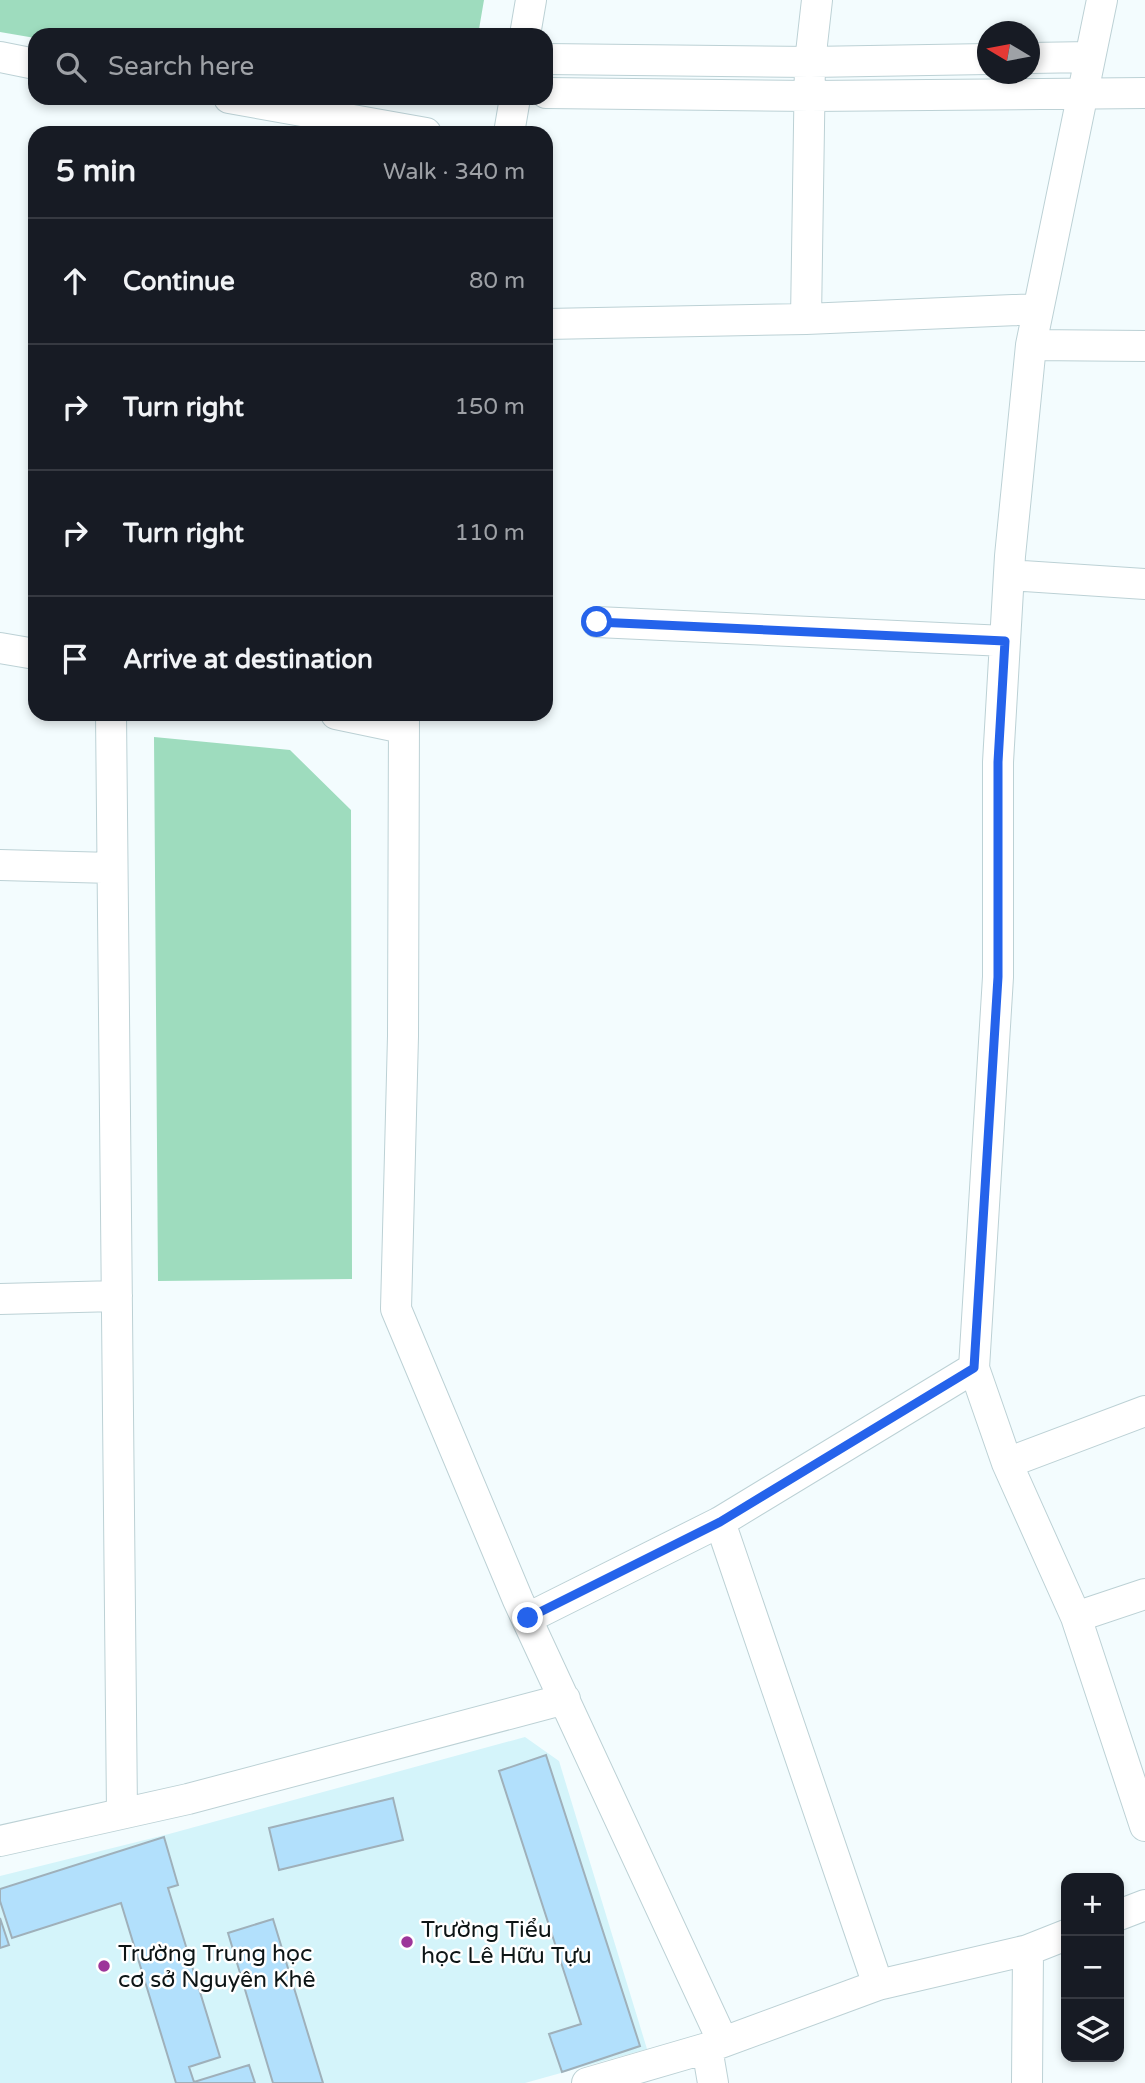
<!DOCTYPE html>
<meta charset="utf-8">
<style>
body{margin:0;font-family:"Varela Round",sans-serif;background:#20242c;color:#f1f3f6}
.controls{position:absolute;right:21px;bottom:21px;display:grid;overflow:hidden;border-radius:14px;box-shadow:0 4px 10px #0003}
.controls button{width:63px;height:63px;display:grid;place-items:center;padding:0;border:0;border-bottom:2px solid #363941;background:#171b24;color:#f1f3f6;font:35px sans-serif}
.compass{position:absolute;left:977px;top:21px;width:63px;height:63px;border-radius:50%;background:#171b24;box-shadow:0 4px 10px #0003;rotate:280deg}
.stop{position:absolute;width:21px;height:21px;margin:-16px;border:5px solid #2563eb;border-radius:50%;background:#fff}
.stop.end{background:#2563eb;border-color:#fff;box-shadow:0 2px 7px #0008}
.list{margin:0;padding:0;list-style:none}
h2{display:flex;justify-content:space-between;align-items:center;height:91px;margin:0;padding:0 28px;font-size:30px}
h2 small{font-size:23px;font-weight:400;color:#9ea1a6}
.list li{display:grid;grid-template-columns:46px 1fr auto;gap:21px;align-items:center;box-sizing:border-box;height:126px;padding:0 28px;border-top:2px solid #363941}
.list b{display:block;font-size:26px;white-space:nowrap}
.list em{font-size:23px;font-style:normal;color:#9ea1a6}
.icon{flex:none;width:38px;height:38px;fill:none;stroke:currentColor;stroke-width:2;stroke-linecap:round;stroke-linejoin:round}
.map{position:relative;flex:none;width:1145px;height:2083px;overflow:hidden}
.search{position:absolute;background:#171b24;box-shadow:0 4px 10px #0003;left:28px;top:28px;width:525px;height:77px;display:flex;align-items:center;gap:18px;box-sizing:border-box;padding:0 24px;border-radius:21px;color:#9ea1a6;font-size:26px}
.panel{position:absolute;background:#171b24;box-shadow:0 4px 10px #0003;left:28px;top:126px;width:525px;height:595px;border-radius:21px}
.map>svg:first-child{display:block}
.built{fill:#d4f4fa}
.green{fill:#9edcbe}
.building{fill:#b2e0fc;stroke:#9fb0ba;stroke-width:2}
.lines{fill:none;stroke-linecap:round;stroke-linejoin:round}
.street-casing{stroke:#bcd1d5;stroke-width:32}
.street{stroke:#fff;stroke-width:30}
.route{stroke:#2563eb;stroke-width:9}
.poi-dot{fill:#9d369a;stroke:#fff;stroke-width:2.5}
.labels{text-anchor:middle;stroke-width:5;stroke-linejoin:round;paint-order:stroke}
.poi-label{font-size:23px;fill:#0d1516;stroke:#fff;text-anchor:start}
</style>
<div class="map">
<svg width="1145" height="2083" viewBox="0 0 1145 2083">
<rect width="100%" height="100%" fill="#f3fcfe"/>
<path class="built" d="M525 1737 559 1761 647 2049 525 2083H0V1876L169 1834Z"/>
<path class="green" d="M0 0H484L478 35H35V38L0 32Z
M154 737 290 750 351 810 352 1279 158 1281Z"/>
<path class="building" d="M546 1755 640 2046 562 2072 549 2034 581 2024 499 1771Z
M393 1798 403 1840 279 1870 269 1828Z
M164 1837 178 1885 168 1888 220 2057 189 2067 194 2082 249 2065 255 2083H176L121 1903 12 1938 0 1901V1889Z
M0 1918 9 1945 0 1948Z
M273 1919 323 2083H273L228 1933Z"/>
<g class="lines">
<defs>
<path id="street" d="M1102 0 1031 345 1010 556 998 762V977L974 1368 1007 1463 1076 1617 1145 1826
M525 35 531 0
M0 57 35 64
M1030 58 1090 57
M546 59 810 62 988 59
M546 93 810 96 1145 93
M229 98 426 133
M509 133 515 98
M806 319 810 62 817 0
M546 324 806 319 1038 309
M1031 345 1145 346
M1009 575 1145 584
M597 622 1005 641
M0 648 35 654
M111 714 122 1813
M336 714 403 728
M404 714 403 1036 396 1309 518 1600 723 2042
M0 865 112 868
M0 1299 117 1296
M1007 1463 1145 1411
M720 1522 878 1985
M1076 1617 1145 1594
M528 1618 720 1522 974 1368
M0 1841 188 1799 565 1699
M1119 1915 1145 1905
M707 2048 713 2083
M587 2083 707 2048 878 1985 1028 1950 1066 1935
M1027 2083 1028 1950"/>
</defs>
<use href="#street" class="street-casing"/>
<use href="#street" class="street"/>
</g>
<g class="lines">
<path class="route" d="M528 1618 720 1522 974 1368 998 977V762L1005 641 597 622"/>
</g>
<g class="poi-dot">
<circle cx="407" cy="1942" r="7"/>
<circle cx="104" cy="1966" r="7"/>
</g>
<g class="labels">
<g class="poi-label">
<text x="421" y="1937">Trường Tiểu<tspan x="421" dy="26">học Lê Hữu Tựu</tspan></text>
<text x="118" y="1961">Trường Trung học<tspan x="118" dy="26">cơ sở Nguyên Khê</tspan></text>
</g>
</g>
</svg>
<div class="controls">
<button>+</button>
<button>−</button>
<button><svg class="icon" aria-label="layers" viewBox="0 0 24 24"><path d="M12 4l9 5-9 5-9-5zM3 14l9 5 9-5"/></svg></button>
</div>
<svg class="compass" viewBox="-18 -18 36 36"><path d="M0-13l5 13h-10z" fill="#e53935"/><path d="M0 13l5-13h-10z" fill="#9ea1a6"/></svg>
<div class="stop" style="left:597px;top:622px"></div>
<div class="stop end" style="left:528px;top:1618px"></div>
<div class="search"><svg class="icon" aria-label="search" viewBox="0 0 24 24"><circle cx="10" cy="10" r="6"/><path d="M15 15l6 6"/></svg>Search here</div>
<section class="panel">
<h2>5 min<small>Walk · 340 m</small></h2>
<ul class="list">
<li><svg class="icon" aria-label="ahead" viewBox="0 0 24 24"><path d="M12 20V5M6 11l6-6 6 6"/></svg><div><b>Continue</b></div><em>80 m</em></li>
<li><svg class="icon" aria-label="right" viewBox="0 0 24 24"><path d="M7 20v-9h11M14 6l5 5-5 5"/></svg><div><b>Turn right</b></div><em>150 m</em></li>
<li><svg class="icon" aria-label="right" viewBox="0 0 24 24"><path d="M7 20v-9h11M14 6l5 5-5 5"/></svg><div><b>Turn right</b></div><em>110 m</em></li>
<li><svg class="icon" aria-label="arrive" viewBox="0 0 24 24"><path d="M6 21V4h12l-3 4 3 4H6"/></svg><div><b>Arrive at destination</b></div></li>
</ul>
</section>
</div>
